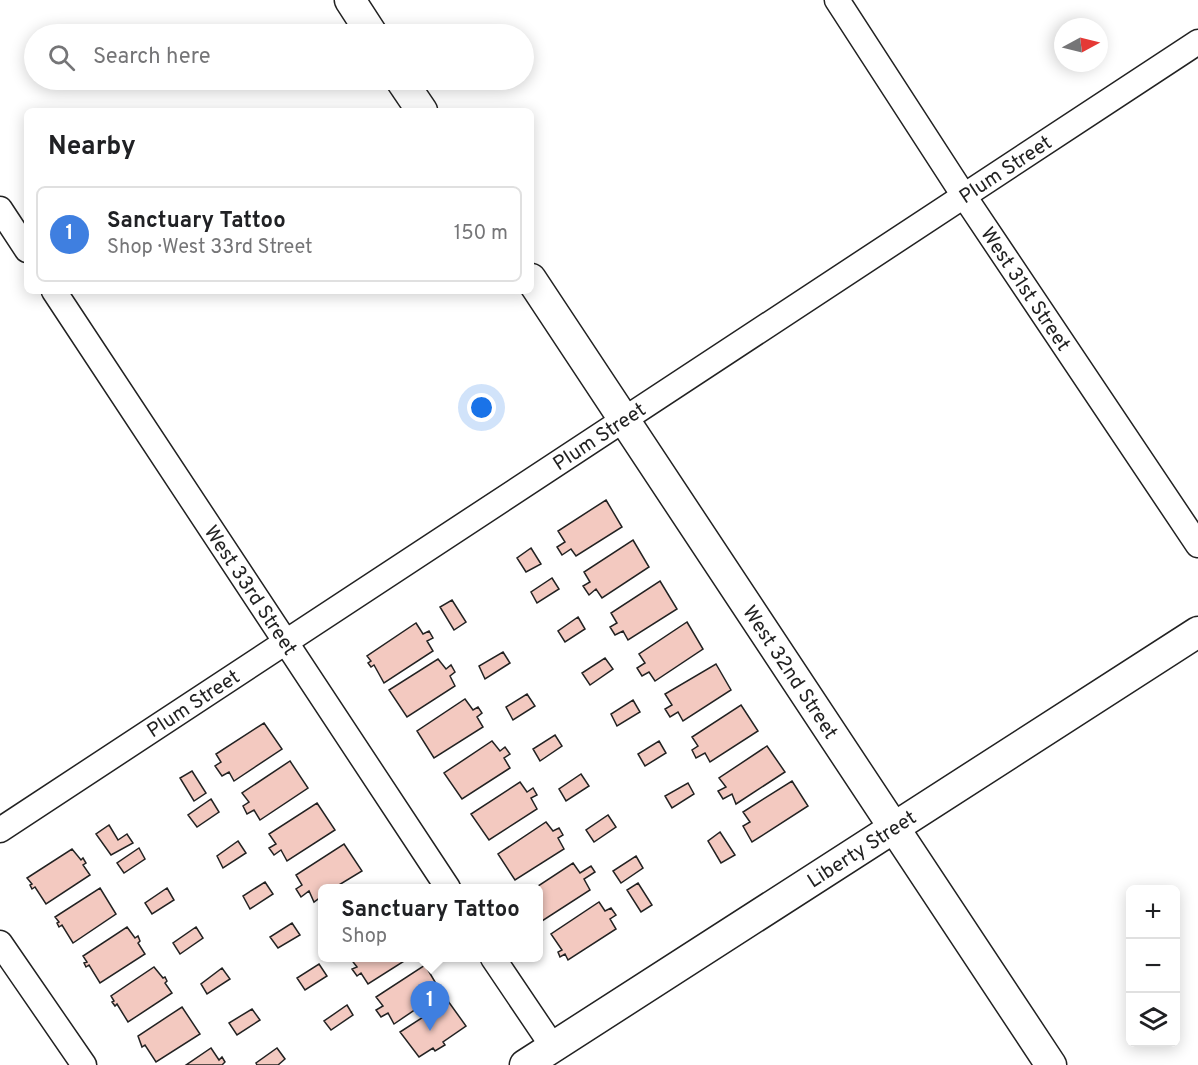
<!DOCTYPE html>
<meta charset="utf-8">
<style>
body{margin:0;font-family:Overpass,sans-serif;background:#f6f6f6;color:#202124}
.controls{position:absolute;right:18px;bottom:18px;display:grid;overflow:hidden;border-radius:9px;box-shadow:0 3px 15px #0003}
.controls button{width:54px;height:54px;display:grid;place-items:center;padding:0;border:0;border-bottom:2px solid #e0e0e0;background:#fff;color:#202124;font:30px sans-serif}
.compass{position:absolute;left:1054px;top:18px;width:54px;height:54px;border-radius:50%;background:#fff;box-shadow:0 3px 15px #0003;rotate:83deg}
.you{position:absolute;left:482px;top:408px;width:21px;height:21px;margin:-15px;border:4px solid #fff;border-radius:50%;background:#1a73e8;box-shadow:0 0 0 9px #1a73e833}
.badge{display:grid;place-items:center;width:39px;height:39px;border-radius:50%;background:#b45309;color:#fff;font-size:20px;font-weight:700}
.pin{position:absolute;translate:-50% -50px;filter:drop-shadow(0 2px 3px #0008)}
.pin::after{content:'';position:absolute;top:32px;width:21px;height:18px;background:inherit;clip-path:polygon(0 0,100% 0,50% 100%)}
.popup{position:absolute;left:318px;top:884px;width:225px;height:78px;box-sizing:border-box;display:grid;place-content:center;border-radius:9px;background:#fff;filter:drop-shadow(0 2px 4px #0005);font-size:20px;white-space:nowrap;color:#757577}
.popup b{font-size:22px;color:#202124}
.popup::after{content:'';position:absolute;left:50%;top:100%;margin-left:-12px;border:12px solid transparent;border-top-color:#fff}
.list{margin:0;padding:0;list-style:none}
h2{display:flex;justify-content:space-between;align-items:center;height:78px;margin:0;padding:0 24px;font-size:26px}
h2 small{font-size:20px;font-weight:400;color:#757577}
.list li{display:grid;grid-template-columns:39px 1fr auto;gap:18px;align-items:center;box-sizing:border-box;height:96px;margin:0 12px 12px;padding:0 12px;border:2px solid #e0e0e0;border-radius:9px}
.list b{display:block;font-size:22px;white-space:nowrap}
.list p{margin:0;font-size:20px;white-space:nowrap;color:#757577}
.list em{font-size:20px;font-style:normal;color:#757577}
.icon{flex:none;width:33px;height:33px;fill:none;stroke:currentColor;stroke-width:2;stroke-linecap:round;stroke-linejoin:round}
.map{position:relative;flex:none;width:1198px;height:1065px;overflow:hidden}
.search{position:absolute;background:#fff;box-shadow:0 3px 15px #0003;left:24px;top:24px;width:510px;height:66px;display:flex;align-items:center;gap:15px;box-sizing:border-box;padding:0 21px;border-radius:33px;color:#757577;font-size:22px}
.panel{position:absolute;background:#fff;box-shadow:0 3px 15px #0003;left:24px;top:108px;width:510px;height:186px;border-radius:9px}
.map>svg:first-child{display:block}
.building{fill:#f3c9c0;stroke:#222;stroke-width:1.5}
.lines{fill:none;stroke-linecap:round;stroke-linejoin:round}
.minor-casing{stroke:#222;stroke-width:27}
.tertiary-casing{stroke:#222;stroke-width:33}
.minor{stroke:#fff;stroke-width:24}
.tertiary{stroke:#fff;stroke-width:30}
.labels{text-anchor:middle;stroke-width:4.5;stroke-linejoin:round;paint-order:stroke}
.street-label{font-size:20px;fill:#222;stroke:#fff}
</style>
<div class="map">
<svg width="1198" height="1065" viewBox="0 0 1198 1065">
<rect width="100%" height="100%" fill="#fff"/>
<path class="building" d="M606 500 622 527 576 556 571 549 562 555 557 547 565 542 558 531Z
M633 540 649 567 602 598 596 589 589 595 583 586 590 582 584 572Z
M531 548 541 564 526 572 517 558Z
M552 578 559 589 537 603 531 592Z
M660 581 677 609 628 640 623 631 615 635 610 627 617 623 611 613Z
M452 600 466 622 454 630 440 607Z
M578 617 585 629 565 642 558 631Z
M687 622 703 649 655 681 649 672 642 676 637 668 645 663 639 654Z
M416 623 423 634 429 631 433 638 427 641 433 651 384 683 374 665 371 667 368 663 371 661 367 656Z
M503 652 510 663 485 679 479 666Z
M605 658 613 669 590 685 582 673Z
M438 659 446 669 451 665 455 672 450 676 455 686 407 717 389 690Z
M716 664 731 690 683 721 678 712 670 717 665 709 672 705 665 694Z
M527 694 535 706 513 720 506 707Z
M465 699 473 710 478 707 482 713 477 717 483 727 434 758 417 731Z
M633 700 640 712 617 726 611 714Z
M741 705 758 731 710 762 705 753 696 758 692 750 698 746 692 737Z
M264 723 282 749 234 781 229 772 222 776 215 766 221 762 216 754Z
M555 735 562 746 540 761 533 749Z
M492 741 500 751 505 747 510 754 504 758 510 768 462 799 444 773Z
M659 741 666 753 645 766 638 754Z
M767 746 785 772 736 804 732 794 723 799 718 791 726 787 719 778Z
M290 761 308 788 260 820 254 810 247 814 243 806 249 802 242 793Z
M192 771 206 793 194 801 180 778Z
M581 774 589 786 566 801 559 789Z
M792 781 808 806 752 842 743 826 750 822 743 812Z
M520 782 527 792 533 788 537 795 531 798 537 809 489 840 471 814Z
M688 783 694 794 672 808 665 796Z
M211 799 219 812 197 827 188 815Z
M317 803 335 830 287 861 281 850 274 855 269 848 276 844 269 834Z
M608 815 616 827 594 842 586 830Z
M546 822 553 831 559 828 563 835 558 838 564 849 515 880 498 854Z
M109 825 118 840 127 834 133 843 111 855 96 834Z
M720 832 735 855 721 863 708 841Z
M238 841 246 853 223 868 217 856Z
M344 844 362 871 334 888H322V896L314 902 309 891 301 897 296 889 302 885 296 875Z
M139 848 145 859 124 873 117 863Z
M72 849 81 860 83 858 86 863 83 865 90 875 46 904 35 887 32 889 30 885 32 884 27 878Z
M636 856 643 868 621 883 613 871Z
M573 863 580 873 591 866 595 872 584 879 590 890 542 921 538 916V888H535Z
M265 882 273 894 250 909 243 896Z
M638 883 652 905 641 912 627 890Z
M100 888 116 914 73 943 62 925 59 927 57 923 59 922 55 917Z
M167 888 174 900 152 914 145 903Z
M599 902 605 911 611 908 616 915 610 919 616 929 568 960 565 954 560 957 558 952 562 950 551 934Z
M292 923 300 935 278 948 270 937Z
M127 927 135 938 138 936 140 941 138 943 145 954 100 983 89 965 86 967 84 963 87 962 83 956Z
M196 927 203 938 180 954 173 943Z
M350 958H409L368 984 361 973 357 976 352 969 357 967Z
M319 964 327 976 305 990 297 978Z
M425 965 441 992 394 1024 388 1013 381 1017 376 1010 383 1006 376 997Z
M154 967 163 978 165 977 167 981 165 983 172 993 128 1022 117 1004 115 1006 112 1002 114 1001 111 996Z
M222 968 230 979 207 994 201 984Z
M448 1001 466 1026 443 1042 445 1045 435 1051 433 1048 419 1057 400 1032Z
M347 1005 353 1015 331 1030 324 1021Z
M182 1007 200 1034 156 1062 145 1045 142 1047 138 1036Z
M252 1009 260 1020 237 1035 229 1023Z
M211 1048 219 1060 222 1057 225 1062 222 1065H186Z
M277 1048 285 1059 278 1065H257L256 1063Z"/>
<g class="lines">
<defs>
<g id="minor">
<path id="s1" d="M837 0 964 196 1198 545"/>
<path d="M0 209 27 250"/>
<path id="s2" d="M54 291 448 888"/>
<path id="s3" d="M0 830 1198 42"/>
<path d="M0 943 84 1065"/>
<path d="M493 958 553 1047"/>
</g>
<g id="tertiary">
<path d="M350 0 372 34"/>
<path d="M401 80 422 111"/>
<path id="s4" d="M531 279 1051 1065"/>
<path id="s5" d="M525 1065 1198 632"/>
</g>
</defs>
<use href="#minor" class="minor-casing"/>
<use href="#tertiary" class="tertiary-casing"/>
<use href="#minor" class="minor"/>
<use href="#tertiary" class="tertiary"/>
</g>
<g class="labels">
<g class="street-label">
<text dy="7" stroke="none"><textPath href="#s3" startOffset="1203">Plum Street</textPath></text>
<text dy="7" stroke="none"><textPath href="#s1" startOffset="345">West 31st Street</textPath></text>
<text dy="7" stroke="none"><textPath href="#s3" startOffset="717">Plum Street</textPath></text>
<text dy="7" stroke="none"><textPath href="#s2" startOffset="358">West 33rd Street</textPath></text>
<text dy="7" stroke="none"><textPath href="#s4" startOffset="471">West 32nd Street</textPath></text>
<text dy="7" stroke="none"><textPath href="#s3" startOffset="231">Plum Street</textPath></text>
<text dy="7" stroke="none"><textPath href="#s5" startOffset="400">Liberty Street</textPath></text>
</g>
</g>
</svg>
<div class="controls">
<button>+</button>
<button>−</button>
<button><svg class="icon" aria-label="layers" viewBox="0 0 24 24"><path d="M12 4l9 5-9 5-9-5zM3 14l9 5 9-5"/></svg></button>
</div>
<svg class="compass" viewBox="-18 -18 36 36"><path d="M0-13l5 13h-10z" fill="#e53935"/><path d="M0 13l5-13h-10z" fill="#757577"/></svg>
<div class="you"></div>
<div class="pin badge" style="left:430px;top:1031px;background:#3f7fe0">1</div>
<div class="popup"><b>Sanctuary Tattoo</b>Shop</div>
<div class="search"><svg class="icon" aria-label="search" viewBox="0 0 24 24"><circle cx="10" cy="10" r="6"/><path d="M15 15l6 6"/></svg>Search here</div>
<section class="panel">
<h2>Nearby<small></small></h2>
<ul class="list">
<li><span class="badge" style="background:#3f7fe0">1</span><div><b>Sanctuary Tattoo</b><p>Shop · West 33rd Street</p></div><em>150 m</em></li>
</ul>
</section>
</div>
